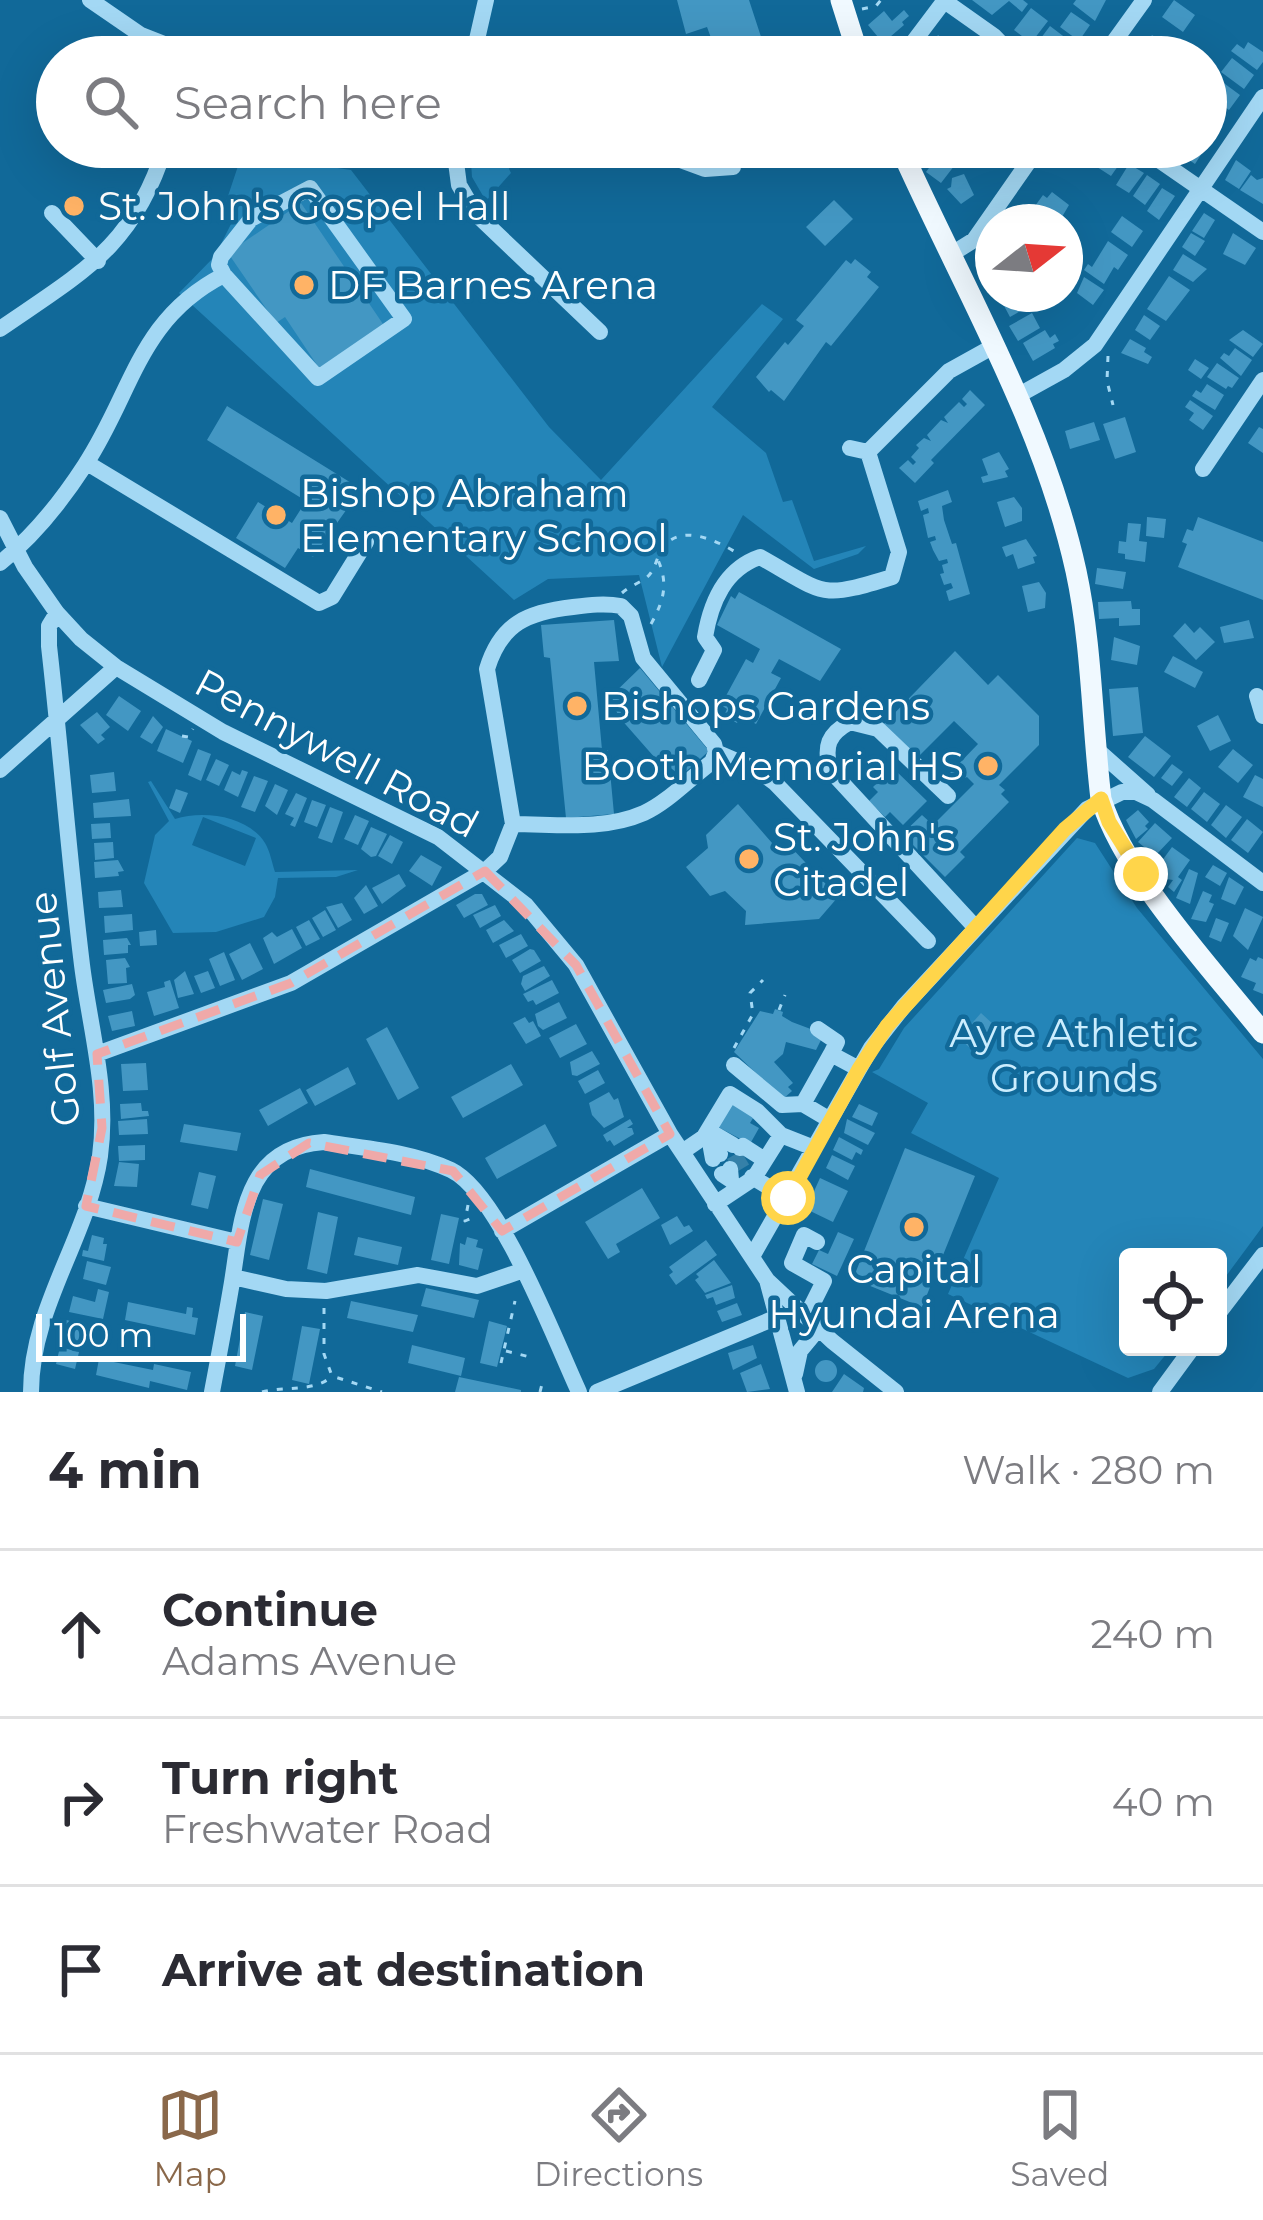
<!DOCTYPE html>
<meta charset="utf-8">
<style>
body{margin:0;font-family:Montserrat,sans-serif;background:#f2f2f3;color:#2b2b33}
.controls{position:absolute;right:36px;bottom:36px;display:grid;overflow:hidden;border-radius:12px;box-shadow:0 12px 48px #0002}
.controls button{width:108px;height:108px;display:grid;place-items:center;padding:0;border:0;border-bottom:3px solid #e1e1e2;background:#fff;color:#2b2b33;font:60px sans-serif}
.compass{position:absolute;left:975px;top:204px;width:108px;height:108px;border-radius:50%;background:#fff;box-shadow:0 12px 48px #0002;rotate:73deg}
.scale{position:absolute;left:36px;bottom:30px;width:210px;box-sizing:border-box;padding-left:12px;border:6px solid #fff;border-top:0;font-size:33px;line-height:42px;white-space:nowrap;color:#fff;-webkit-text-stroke:9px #116999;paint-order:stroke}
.stop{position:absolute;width:36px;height:36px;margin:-27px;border:9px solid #ffd54a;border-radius:50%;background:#fff}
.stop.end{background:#ffd54a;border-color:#fff;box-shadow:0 3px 12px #0008}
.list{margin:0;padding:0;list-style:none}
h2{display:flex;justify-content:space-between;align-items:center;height:156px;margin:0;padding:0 48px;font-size:51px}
h2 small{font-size:39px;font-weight:400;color:#7c7c81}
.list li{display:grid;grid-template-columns:78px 1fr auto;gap:36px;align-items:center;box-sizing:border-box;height:168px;padding:0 48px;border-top:3px solid #e1e1e2}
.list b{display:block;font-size:45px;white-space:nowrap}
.list p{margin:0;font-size:39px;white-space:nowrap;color:#7c7c81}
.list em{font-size:39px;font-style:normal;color:#7c7c81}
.icon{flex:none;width:66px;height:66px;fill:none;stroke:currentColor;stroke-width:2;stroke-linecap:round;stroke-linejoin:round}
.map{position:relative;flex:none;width:1263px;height:1392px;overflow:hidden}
.search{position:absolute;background:#fff;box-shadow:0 12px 48px #0002;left:36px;right:36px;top:36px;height:132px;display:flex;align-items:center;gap:30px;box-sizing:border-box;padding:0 42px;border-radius:66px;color:#7c7c81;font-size:45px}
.sheet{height:660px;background:#fff}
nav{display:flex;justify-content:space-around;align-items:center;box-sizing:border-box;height:168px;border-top:3px solid #e1e1e2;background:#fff;font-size:33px;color:#7c7c81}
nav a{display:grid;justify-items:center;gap:6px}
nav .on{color:#8a684a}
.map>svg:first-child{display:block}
.green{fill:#2485b8;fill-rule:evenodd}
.building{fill:#4397c3}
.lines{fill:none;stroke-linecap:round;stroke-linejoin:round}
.minor-tunnel{stroke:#3580a8;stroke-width:16;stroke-dasharray:16 8;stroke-linecap:butt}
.path{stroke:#a3d8f4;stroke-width:3;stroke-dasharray:6 9;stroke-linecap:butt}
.minor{stroke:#a3d8f4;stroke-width:16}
.major{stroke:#f0f9ff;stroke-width:21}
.route{stroke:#ffd54a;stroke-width:15}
.marked{fill:none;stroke:#efa9a9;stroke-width:9;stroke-dasharray:24 15;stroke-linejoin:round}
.poi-dot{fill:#ffb366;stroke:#116999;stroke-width:4.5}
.labels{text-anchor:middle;stroke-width:9;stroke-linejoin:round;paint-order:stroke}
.poi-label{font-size:39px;fill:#fff;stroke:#116999;text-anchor:start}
.street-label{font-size:39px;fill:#fff;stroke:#116999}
.park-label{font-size:39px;fill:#cbedfe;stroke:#116999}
</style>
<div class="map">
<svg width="1263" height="1392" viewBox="0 0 1263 1392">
<rect width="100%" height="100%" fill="#116999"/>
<path class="green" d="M470 147H516L509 169 511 173 486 201 472 177Z
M242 154 351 170 549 427 601 480 762 304 783 319 712 407 766 453 783 502 792 500 814 561 866 546 858 554 814 569 743 515 662 667 639 575 548 579 514 600 179 293 215 256 237 212 225 205Z
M151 781 175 819C204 810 248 816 265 843 270 851 272 863 275 872L358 870 336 877 278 878 275 897 264 917 216 932 173 933 144 883 155 835 169 821 148 782ZM203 817 256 838 245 866 192 845Z
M1077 838 1095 843 1137 908 1263 1059V1226L1218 1287V1257H1128V1347H1172L1154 1369 1128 1378 948 1294 999 1178 911 1133 928 1103 872 1072 879 1069 904 1028Z"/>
<path class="building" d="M677 0H749L764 46 732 57H718L707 27 686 34Z
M972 0H1023L1028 4 1022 12 1009 1 992 15Z
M1076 0H1106L1095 21 1073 4Z
M1174 0 1195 15 1183 32 1162 17Z
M1031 8 1048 21 1031 43 1014 30Z
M904 10 909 16 902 22 904 25 883 43 868 25 884 11 892 21Z
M1071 12 1090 25 1079 41 1060 27Z
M1050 26 1075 45 1066 57H1056L1038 42Z
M938 35 955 48 948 57H931L925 53Z
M1152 35 1176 51 1172 57H1148L1141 52Z
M1248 42 1263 52V62L1257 70 1231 51 1237 44 1244 49Z
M1232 58 1254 75 1244 89 1221 72Z
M1221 81 1240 95 1229 110 1206 92Z
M1065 147H1100L1088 166 1060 153Z
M1183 147H1206L1195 164 1179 153Z
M943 149 961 157 941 183 926 172Z
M1108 150 1123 159 1111 176 1097 167Z
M1236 160 1251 171 1239 189 1225 180Z
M1129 164 1144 173 1129 193 1116 185Z
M964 174 974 195 961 204 947 189 951 187 952 178Z
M1147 175 1160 184 1145 205 1133 196Z
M1251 175 1257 180 1263 178V204L1240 190Z
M1162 188 1175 196 1159 220 1147 211Z
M1052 192 1069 205 1059 222 1035 206 1043 195 1047 198Z
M834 200 853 219 825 246 806 227Z
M301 203 383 324 319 368 285 317 276 323 228 253Z
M1023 204 1045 222H1008Z
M1204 213 1215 220 1204 238 1192 231Z
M1122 216 1143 231 1132 247 1111 232Z
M1191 233 1205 241 1195 256 1182 247Z
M1233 233 1256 248 1245 265 1223 254Z
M1108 241 1128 255 1118 270 1114 267 1104 284 1084 270 1088 264 1092 267Z
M1183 254 1207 269 1193 282 1173 270Z
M855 259 871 272 867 277 879 287 831 346 826 342 784 401 771 390 769 392 756 377 785 342 788 345 804 326 796 320 846 260 851 264Z
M1169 276 1190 290 1166 321 1147 309Z
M1084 277 1104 290 1093 305 1077 293Z
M1015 294H1027L1033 304 1010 317 1002 302Z
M1032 313 1040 328 1018 341 1009 326Z
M1144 315 1160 326 1150 340 1135 330Z
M1045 330 1050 338 1055 334 1059 341 1053 344 1055 348 1033 361 1023 343Z
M1243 330 1263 344 1253 357 1229 340Z
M1130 339 1146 348 1144 352 1152 357 1148 364 1121 353Z
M1235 348 1252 360 1241 376 1220 358 1224 353 1229 356Z
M1195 359 1209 368 1201 379 1188 370Z
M1217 363 1239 378 1232 388 1228 386 1226 389 1207 377Z
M1207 384 1224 395 1215 410 1192 396 1196 390 1201 393Z
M970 390 985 405 931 460 934 463 915 483 899 468 908 460 913 465 916 462 911 457 919 448 916 445 924 438 931 441 927 435 941 420 948 423 944 417 959 402 964 407 967 404 962 399Z
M1190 400 1213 416 1203 430 1189 420 1194 413 1185 407Z
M227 406 361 489 313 557 298 548 285 568 236 538 258 502 292 523 306 501 207 440Z
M1125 417 1136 452 1115 459 1103 424Z
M1094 422 1100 440 1070 449 1065 431Z
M1259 427 1263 429V453L1248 443Z
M999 452 1009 469 1005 471 1008 477 983 483 981 477 988 475 982 459Z
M948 490 952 502 942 506 944 520 952 544 956 543 970 594 949 601 946 591 953 588 951 583 944 585 940 574 944 573 942 565 948 563 947 559 939 561 933 550 930 542 936 540 935 536 928 538 923 515 929 513 928 508 921 511 918 501Z
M1014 497 1022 508V521L1005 527 997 502Z
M1147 517 1166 519 1164 538 1146 536Z
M1198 517 1263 542V600L1178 567 1187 544 1182 542 1187 529 1193 531Z
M1128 523 1141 524 1139 541 1147 542 1145 562 1125 559V554L1118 553 1119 541 1126 542Z
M1026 539 1037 556 1033 557 1035 563 1018 569 1013 554 1006 557 1002 547Z
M1097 568 1126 572 1123 589 1095 584Z
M1039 582 1046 593 1045 608 1028 612 1022 586Z
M739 592 841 649 820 681 779 659 771 673 781 678 756 724 741 716 737 723 724 716 727 709 721 705 746 659 753 663 760 649 717 625 731 596 735 599Z
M1131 601 1132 609H1140V625L1119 626V618L1099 619 1098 602Z
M614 620 619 661 594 662 602 750H608L614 814 566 818 550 658 544 657 541 625Z
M1249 620 1254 638 1224 643 1220 627Z
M1185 623 1194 633 1200 627 1215 642 1196 660 1173 636Z
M1114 637 1140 646 1137 665 1111 660Z
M955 651 988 685 998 675 1039 716V745L999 785 1005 790 1001 794 1009 802 960 852 965 857 945 877 902 834 922 815 933 825 974 784 967 777 958 781 950 773 978 744 954 721 917 758 883 725Z
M1173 656 1203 672 1195 688 1164 672Z
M640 668 709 751 681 776 667 765 663 767 619 717 610 697Z
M1138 687 1143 733 1113 736 1109 689Z
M119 696 141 711 128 731 106 715Z
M97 712 110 727 101 735 105 739 98 744 80 725Z
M1218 715 1231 741 1210 751 1197 726Z
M153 716 163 727 152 744 140 737Z
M166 729 192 741 183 763 157 751Z
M1145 736 1171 756 1154 777 1128 757Z
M198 749 211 754 201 781 188 775Z
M1233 749 1253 765 1238 783 1218 767Z
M216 759 229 765 219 786 206 780Z
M1172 764 1183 772 1172 786 1161 778Z
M893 768 927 801 903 825 890 812 885 817 869 801 878 792 873 787Z
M242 770 248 772 238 797 224 790 232 771 240 775Z
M114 772 116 791 92 793 90 775Z
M1255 775 1263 779V807L1243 797Z
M254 776 268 781 255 812 241 807Z
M1189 778 1201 788 1187 807 1174 797Z
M275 784 288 790 277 815 265 806Z
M176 789 188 793 180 813 169 808Z
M1204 792 1220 804 1207 822 1191 809Z
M296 793 307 798 295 827 290 825 294 818 285 814Z
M129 799 131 816 94 818 93 803Z
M312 800 326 805 317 827 304 822Z
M738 804 779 851 788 844 838 897 819 919 745 925 746 911 725 891 710 896 686 867 708 848 706 835Z
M1226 805 1242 817 1226 838 1211 825Z
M330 807 343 812 332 843 318 838Z
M1138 810 1149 822 1145 826 1148 829 1136 839 1126 820Z
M355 815 369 821 358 845 344 839Z
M1247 819 1263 832 1248 853 1231 840Z
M110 823 111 838 92 839 91 824Z
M1155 823 1172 838 1155 856 1138 842Z
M371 827 387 834 376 856 371 857 361 849Z
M390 835 403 842 392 864 378 856Z
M113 842 114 858 95 860 94 843Z
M1172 847 1190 860 1178 877 1182 880 1174 892 1168 887 1173 880 1166 879 1156 869Z
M421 855 442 867 432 886 409 871Z
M118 860 124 871 118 872 119 876 95 878 94 862Z
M1213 865 1227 873 1220 886 1205 877Z
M1189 869 1198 873 1190 904 1176 898Z
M399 874 406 886 382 904 372 888Z
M1229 877 1244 887 1235 905 1221 899Z
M366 885 378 906 364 914 354 898Z
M121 890 123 907 99 908 98 892Z
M1203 891 1212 895 1209 902 1214 904 1206 922 1191 919Z
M475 894H482L488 905 464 918 456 905Z
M342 903 352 920 338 928 326 907Z
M495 905 501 916 480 928 473 915Z
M1245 908 1263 917 1248 950 1233 936Z
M325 910 336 930 323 937 312 918Z
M132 914 133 930 105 933 104 916Z
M1216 918 1229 923 1221 942 1209 937Z
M309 920 320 939 306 946 296 927Z
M504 920 514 931 493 943 486 930Z
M292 929 302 948 274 964 263 938 272 932 277 937Z
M156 930 157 945 140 946 139 932Z
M521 934 528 946 506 958 499 945Z
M127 938 131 945H128V953L104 955 103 940Z
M250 943 263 969 242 980 229 954Z
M530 949 534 950 541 961 520 973 512 960Z
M224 952 235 980 220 986 209 959Z
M1258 957 1263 959V994L1253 990 1256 983 1241 977 1250 958 1256 961Z
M125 958 130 967 126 968 127 983 108 984 106 960Z
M544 966 550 976 525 991 521 984 523 976Z
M185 971 194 994 178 998 174 980Z
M208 971 215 988 201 993 194 976Z
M170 980 179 1008 154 1016 147 992 165 987 164 982Z
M552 980 559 993 536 1005 533 1000 528 1002 523 994Z
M132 984 135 995 130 999 106 1003 103 990Z
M559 1002 567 1018 543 1030 538 1026 535 1014Z
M775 1009 783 1012 782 1016 792 1022 824 1034 816 1050 786 1042 783 1054 774 1062 793 1083 788 1087 792 1091 783 1099 734 1052 760 1011 773 1014Z
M132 1011 135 1026 112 1031 108 1016Z
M981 1013 994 1025 971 1049 959 1038Z
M525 1017 529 1023 533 1021 541 1036 526 1044 513 1023Z
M576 1024 587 1044 560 1058 549 1038Z
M387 1027 419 1088 398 1100 366 1039Z
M592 1051 600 1064 577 1076 572 1075 570 1062Z
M146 1063 148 1090 123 1091 121 1064Z
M511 1064 523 1085 463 1118 451 1097Z
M348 1067 356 1084 315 1106 306 1090Z
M598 1070 605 1083 585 1094 578 1081Z
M300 1088 308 1103 268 1126 259 1110Z
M609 1092 614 1100 618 1098 624 1117 604 1128 592 1115 589 1103Z
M732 1102 755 1115 750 1123 759 1128 750 1144 718 1127Z
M141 1103 142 1111H148L149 1116 121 1119 120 1104Z
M859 1104 878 1113 872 1126 852 1117Z
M147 1119 148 1134 119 1135 118 1121Z
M630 1119 633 1124 627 1128H632L634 1134 614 1146 610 1140 607 1142 603 1135Z
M847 1119 875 1133 868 1145 844 1133Z
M184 1124 241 1133 237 1151 180 1142Z
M545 1124 557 1146 497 1179 485 1158Z
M839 1137 863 1150 861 1155 856 1152 852 1160 833 1150Z
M145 1145V1160L119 1161 118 1146Z
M905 1148 975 1176 922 1307 853 1279Z
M832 1155 855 1166 848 1180 826 1168Z
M119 1162 139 1164 137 1187 114 1186Z
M310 1169 415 1197 411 1215 306 1187Z
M199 1172 216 1176 208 1209 191 1205Z
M820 1178 848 1191 833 1222 806 1209Z
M642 1188 660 1218 616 1244 620 1252 608 1259 585 1222Z
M263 1199 283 1204 269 1260 250 1255Z
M318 1212 338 1217 327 1274 307 1269Z
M441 1214 459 1218 449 1264 431 1260Z
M677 1216 684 1227 689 1225 693 1231 670 1245 661 1225Z
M838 1232 854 1239 837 1276 812 1264 819 1250 828 1254Z
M92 1235 104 1238 103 1244H107L104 1261 82 1256 83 1250 88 1251Z
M358 1237 402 1247 398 1265 354 1255Z
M467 1237 478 1240 476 1247 483 1249 478 1270 459 1265 460 1243 465 1245Z
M706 1240 717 1255 676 1285 669 1275 673 1272 669 1267Z
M714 1260 731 1283 705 1293 695 1280 699 1277 696 1274Z
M87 1261 111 1267 106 1285 83 1279Z
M732 1285 735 1298 716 1305 713 1297 707 1299 705 1295Z
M426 1288 479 1300 474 1318 421 1306Z
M98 1289 109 1292 103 1319 69 1312 73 1296 95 1302Z
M351 1301 418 1315 413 1332 347 1318Z
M128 1302 186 1314 187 1307 193 1308 192 1317 198 1318 195 1335 125 1320Z
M737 1303 742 1315 722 1322 717 1311Z
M245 1312 263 1316 252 1370 235 1366Z
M63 1319 88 1326 82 1346 57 1340Z
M489 1321 507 1326 497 1367 480 1363Z
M302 1326 320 1329 309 1384 292 1380Z
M412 1345 465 1358 461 1376 408 1363Z
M753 1345 757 1358 733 1370 728 1353Z
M60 1347 79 1352 75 1369 56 1364Z
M99 1359 153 1370 154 1364 191 1372 187 1390 150 1381 149 1388 96 1375Z
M815 1371a11 11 0 1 1 22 0a11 11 0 1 1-22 0Z
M761 1364 770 1389 747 1392 740 1373Z
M844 1374 864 1388 863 1392H832Z
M459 1377 521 1390V1392H455Z"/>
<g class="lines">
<path class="minor-tunnel" d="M734 1155 743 1170"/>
<path class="path" d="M862 9 876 6 881 0
M1108 356 1107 381 1113 405
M622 593C630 586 639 583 646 578 654 572 656 561 660 552 677 521 716 540 737 553
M651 624C663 602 669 585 658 560
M182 736 188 737 193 729
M779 1010 785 995
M734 1048 753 1014 750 993 763 980
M468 1205 465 1221 474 1217
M324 1308V1354L332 1376 382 1392
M506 1351 530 1357
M501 1363 515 1301
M262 1392C286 1386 316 1392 332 1376
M540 1392 543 1380"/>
<path class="minor" d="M90 0 141 35 197 57
M943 0 994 36 1014 57
M473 57 486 0
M902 57 945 0
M1103 57 1144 0
M454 147 459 185 476 214 600 332
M645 147 705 169 733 167
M1140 147 1263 232
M52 213 98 261
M950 255 974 240 1039 147
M0 329C81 273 134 247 165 147
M1017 396 1064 370 1095 345 1263 97
M850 448 868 452 949 371 994 346
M87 463 319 603 332 597 366 542
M1203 469 1263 380
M0 518 25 567 57 613 81 639 116 667 223 732 438 837 526 905 576 965 670 1134 767 1280 832 1341 896 1392
M0 563C34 536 61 502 85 465 133 392 138 319 224 275L318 378 404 319 310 188 251 219 221 257 219 265 224 275
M699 680 714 650 705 637C711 601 725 569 760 557 826 594 818 600 892 577L899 552 868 452
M1257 696 1263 716
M1095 748 1148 795
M716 752 758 770 775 783 928 941
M0 770 116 667
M948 796 878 729 850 722C828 734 824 746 830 770L975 927
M818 1029 837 1042 831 1054
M97 1054 291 983 485 871 500 857 513 824 487 669C501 623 528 612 573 607 589 605 605 603 621 606L631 616 643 658 714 744 716 752 712 762C690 778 668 802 644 813 603 831 556 824 513 824
M734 1065 782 1105 803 1104
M830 1120 803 1104 831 1054 859 1069
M709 1131 733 1145
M740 1148 743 1146 765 1160
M682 1152 704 1137 730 1094 757 1111 781 1135 814 1148
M713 1159 711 1148 720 1154
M722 1174 731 1180 730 1169
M752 1177 787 1198
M715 1204 754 1178 781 1135
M86 1206 237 1242
M502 1231 670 1134
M753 1255 871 1048 904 1006 1087 809 1122 792H1136L1153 800 1263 883
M233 1277 286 1289 326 1291 418 1275 477 1286 521 1271
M767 1280 797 1392
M1218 1314 1263 1255
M806 1317 824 1281 792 1263 804 1235 817 1242
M795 1374 800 1351 819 1328
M31 1392C31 1307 88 1238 100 1156 109 1091 90 1029 82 965 69 859 61 752 49 646V626L57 613
M212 1392C219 1355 226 1318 232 1282 242 1220 243 1147 324 1142 365 1148 413 1152 451 1170 499 1193 555 1340 579 1392
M597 1392 775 1318
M1160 1392 1193 1347"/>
<path class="major" d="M841 0 859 57
M900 147C962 286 1043 421 1076 571 1092 645 1092 724 1101 799 1125 876 1212 969 1263 1033"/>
</g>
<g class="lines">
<path class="route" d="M788 1198 859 1069 887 1026 1065 829 1101 799 1109 822 1141 874"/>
</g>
<path class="marked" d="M485 871 576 965 670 1134 502 1231 453 1171 309 1143 260 1175 237 1242 86 1206 102 1128 97 1054 291 983Z"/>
<g class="poi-dot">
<circle cx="74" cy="206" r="12"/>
<circle cx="304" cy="285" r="12"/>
<circle cx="276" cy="515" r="12"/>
<circle cx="577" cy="706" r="12"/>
<circle cx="988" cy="766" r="12"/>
<circle cx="749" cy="859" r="12"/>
<circle cx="914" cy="1227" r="12"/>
</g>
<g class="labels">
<g class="poi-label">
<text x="98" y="220">St. John's Gospel Hall</text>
<text x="328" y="299">DF Barnes Arena</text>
<text x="300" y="507">Bishop Abraham<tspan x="300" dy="45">Elementary School</tspan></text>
<text x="601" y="720">Bishops Gardens</text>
<text x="964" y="780" text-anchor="end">Booth Memorial HS</text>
<text x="773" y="851">St. John's<tspan x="773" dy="45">Citadel</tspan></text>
<text x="914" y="1283" text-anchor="middle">Capital<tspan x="914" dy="45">Hyundai Arena</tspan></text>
</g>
<g class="street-label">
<text transform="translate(337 753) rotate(28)" y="14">Pennywell Road</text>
<text transform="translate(54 1009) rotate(-96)" y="14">Golf Avenue</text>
</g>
<g class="park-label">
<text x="1074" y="1047">Ayre Athletic<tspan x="1074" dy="45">Grounds</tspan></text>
</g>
</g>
</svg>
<div class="controls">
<button><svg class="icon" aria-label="locate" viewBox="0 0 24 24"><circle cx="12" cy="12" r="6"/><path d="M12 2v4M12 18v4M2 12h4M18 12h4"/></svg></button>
</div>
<svg class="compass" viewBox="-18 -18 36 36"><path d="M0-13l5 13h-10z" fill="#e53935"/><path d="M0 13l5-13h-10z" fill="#7c7c81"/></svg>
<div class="scale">100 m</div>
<div class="stop" style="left:788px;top:1198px"></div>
<div class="stop end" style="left:1141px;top:874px"></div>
<div class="search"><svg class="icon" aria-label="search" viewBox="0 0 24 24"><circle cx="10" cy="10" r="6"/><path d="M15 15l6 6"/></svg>Search here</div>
</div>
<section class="sheet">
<h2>4 min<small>Walk · 280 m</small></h2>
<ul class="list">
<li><svg class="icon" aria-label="ahead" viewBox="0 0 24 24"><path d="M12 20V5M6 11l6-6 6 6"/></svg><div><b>Continue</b><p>Adams Avenue</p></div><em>240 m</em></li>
<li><svg class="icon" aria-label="right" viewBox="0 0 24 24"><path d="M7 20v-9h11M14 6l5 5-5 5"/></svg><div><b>Turn right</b><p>Freshwater Road</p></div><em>40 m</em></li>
<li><svg class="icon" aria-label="arrive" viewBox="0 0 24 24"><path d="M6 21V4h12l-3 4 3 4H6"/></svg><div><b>Arrive at destination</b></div></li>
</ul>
</section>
<nav>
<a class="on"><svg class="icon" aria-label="map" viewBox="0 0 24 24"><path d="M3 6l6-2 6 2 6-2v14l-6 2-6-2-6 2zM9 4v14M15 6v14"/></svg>Map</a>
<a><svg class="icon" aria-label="directions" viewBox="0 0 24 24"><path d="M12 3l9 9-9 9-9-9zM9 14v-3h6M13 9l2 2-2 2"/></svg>Directions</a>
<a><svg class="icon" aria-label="saved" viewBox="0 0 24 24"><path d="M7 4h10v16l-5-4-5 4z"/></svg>Saved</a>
</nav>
